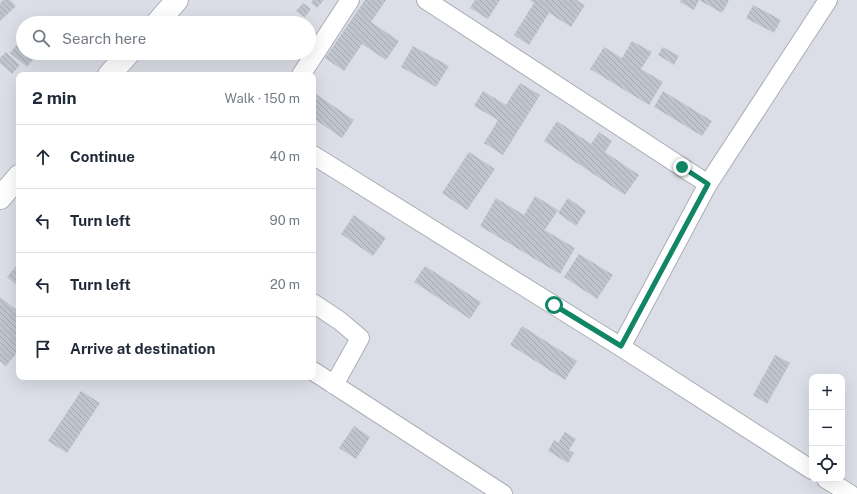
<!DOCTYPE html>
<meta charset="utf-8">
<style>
body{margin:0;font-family:"Public Sans",sans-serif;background:#f6f6f7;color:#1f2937}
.controls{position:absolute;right:12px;bottom:12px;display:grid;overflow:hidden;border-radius:8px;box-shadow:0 4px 16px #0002}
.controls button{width:36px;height:36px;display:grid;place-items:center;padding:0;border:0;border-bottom:1px solid #e0e1e3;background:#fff;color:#1f2937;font:20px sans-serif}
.stop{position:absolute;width:12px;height:12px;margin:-9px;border:3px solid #108665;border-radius:50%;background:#fff}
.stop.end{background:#108665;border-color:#fff;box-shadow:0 1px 4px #0008}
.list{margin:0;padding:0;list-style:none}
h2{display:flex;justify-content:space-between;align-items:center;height:52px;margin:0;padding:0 16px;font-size:17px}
h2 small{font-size:13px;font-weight:400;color:#747a83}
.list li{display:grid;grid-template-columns:26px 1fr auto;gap:12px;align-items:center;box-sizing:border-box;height:64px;padding:0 16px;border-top:1px solid #e0e1e3}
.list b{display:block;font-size:15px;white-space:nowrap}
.list em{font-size:13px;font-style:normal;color:#747a83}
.icon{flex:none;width:22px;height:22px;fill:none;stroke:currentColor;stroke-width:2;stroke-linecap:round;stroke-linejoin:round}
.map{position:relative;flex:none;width:857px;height:494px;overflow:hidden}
.search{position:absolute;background:#fff;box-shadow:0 4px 16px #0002;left:16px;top:16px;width:300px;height:44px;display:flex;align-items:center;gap:10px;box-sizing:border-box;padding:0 14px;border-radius:22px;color:#747a83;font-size:15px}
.panel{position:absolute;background:#fff;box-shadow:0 4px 16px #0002;left:16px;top:72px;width:300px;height:308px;border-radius:8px}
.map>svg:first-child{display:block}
.building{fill:url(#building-back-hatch)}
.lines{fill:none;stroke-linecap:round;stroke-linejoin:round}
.minor-casing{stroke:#abadb6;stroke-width:20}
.highway-casing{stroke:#abadb6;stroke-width:24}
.minor{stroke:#fff;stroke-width:18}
.highway{stroke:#fff;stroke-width:22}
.route{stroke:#108665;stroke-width:5}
</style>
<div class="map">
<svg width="857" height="494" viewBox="0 0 857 494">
<defs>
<pattern id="building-back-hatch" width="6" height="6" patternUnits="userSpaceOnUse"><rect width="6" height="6" fill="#c0c5cd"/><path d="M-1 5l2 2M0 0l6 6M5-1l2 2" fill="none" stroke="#a5a9b0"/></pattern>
</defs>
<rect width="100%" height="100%" fill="#dcdee7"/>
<path class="building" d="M3 0H10L16 6 0 21V3Z
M313 0H324L317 8 311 3Z
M365 0H386L371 22 399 41 386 60 362 44 344 71 325 58Z
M475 0H500L488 19 470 8Z
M530 0H576L585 5 571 27 549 13 529 45 514 35 534 3Z
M681 0H729L722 13 699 0 694 10 680 2Z
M303 3 311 9 305 17 296 11Z
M753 5 781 20 774 33 746 18Z
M98 16 104 23H91Z
M23 37V53H38L27 67 10 53Z
M632 41 652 52 641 69 663 82 649 105 590 69 604 47 622 58Z
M413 46 449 66 436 87 401 67Z
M663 47 679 56 674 65 658 55Z
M6 52 20 65 12 74 0 63V58Z
M520 83 540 95 503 155 484 143 498 120 474 106 483 91 506 105Z
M663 91 712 121 702 136 654 107Z
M313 92 354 120 342 138 313 118Z
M557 121 591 144 599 132 612 141 605 152 639 175 625 195 544 141Z
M469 152 495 169 467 210 442 193Z
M535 196 558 210 545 230 575 248 560 274 480 226 496 198 524 215Z
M568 198 586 211 576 226 558 213Z
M354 215 386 238 373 256 341 234Z
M579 254 613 275 597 299 564 277Z
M18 264 19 265V287L7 277Z
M425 266 481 302 470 319 414 282Z
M0 297 19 312V350L6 366 0 361Z
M522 326 577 361 565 380 510 345Z
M775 355 790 363 767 404 753 395Z
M81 391 100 403 67 453 48 441Z
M354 426 370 437 356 459 339 448Z
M565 432 576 439 569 450 574 453 568 463 548 451 554 440 558 443Z"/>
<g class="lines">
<defs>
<path id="minor" d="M426 0 708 184
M301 75 350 0
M313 155 621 347 812 470
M313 303 340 321 360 338 334 385
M621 347 708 184 828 0
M313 371 503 494
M826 479 850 494"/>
<path id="highway" d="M157 23 177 0
M109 75 129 53
M0 198 19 176"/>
</defs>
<use href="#minor" class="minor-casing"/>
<use href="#highway" class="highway-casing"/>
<use href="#minor" class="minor"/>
<use href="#highway" class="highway"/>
</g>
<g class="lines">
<path class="route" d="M554 305 621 346 708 184 682 167"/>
</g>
</svg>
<div class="controls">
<button>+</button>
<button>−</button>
<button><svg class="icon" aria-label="locate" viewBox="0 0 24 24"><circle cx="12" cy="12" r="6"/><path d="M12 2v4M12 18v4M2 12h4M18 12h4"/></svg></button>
</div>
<div class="stop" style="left:554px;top:305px"></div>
<div class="stop end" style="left:682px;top:167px"></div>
<div class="search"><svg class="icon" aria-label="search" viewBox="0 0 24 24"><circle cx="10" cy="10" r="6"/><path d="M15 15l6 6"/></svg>Search here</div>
<section class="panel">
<h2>2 min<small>Walk · 150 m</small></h2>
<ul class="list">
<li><svg class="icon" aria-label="ahead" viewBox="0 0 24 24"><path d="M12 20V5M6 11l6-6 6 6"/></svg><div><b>Continue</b></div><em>40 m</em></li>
<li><svg class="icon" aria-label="left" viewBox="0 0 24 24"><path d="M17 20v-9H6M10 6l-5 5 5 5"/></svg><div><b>Turn left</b></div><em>90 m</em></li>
<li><svg class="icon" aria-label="left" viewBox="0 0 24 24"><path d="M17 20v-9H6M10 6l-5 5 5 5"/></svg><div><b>Turn left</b></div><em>20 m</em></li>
<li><svg class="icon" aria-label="arrive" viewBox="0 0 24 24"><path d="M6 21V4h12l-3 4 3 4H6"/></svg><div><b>Arrive at destination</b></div></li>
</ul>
</section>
</div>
